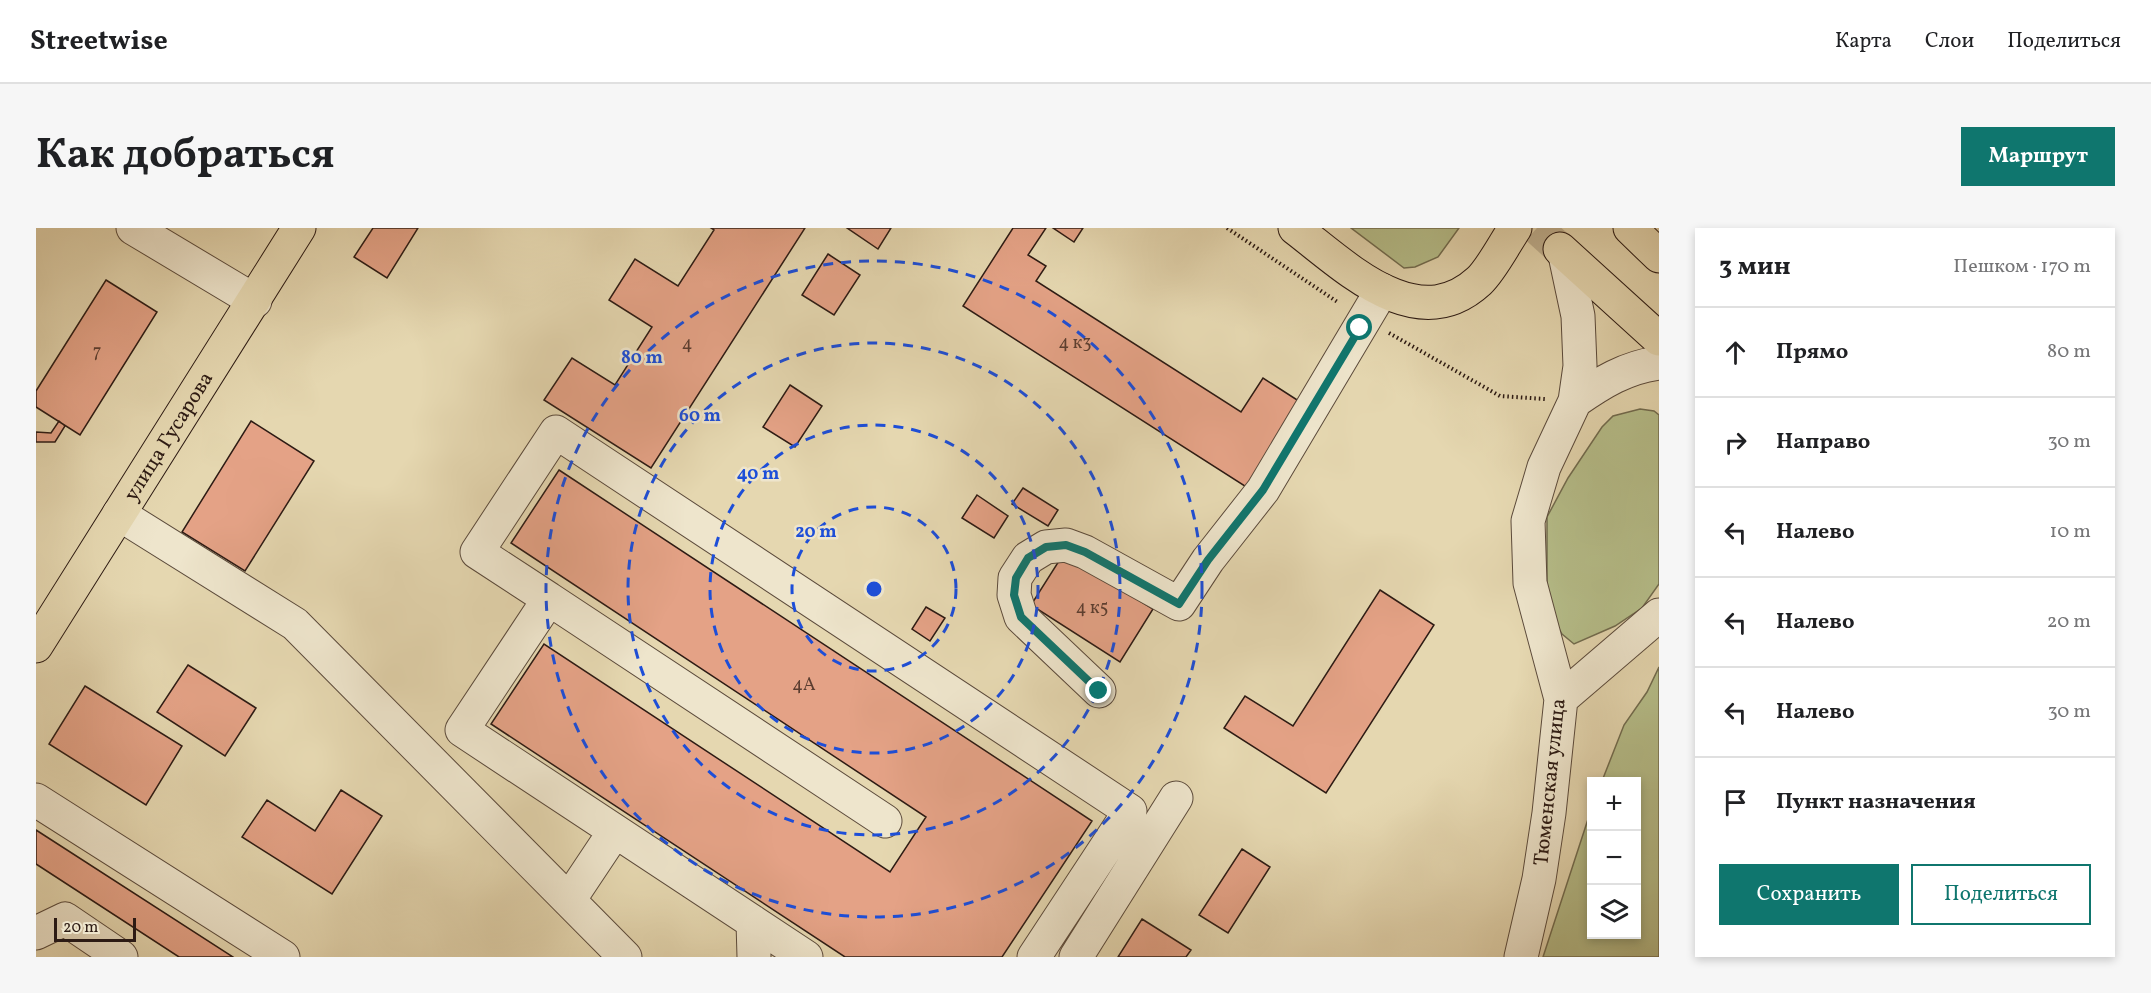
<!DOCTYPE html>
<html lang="ru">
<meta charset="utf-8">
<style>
body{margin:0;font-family:Vollkorn,serif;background:#f6f6f6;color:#202124}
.controls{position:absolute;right:18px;bottom:18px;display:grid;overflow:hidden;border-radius:0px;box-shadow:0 3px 9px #0003}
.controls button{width:54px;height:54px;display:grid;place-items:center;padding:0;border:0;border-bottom:2px solid #e0e0e0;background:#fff;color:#202124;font:30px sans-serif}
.scale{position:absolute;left:18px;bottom:15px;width:82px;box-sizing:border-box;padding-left:6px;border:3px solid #2d1b14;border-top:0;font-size:16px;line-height:21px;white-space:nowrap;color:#2d1b14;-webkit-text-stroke:4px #eee5cc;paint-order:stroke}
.stop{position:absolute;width:18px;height:18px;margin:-14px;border:4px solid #0f766e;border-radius:50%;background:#fff}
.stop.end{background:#0f766e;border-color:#fff;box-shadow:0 2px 6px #0008}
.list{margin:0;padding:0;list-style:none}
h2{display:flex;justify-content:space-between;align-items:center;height:78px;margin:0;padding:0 24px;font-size:26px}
h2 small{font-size:20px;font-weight:400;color:#757577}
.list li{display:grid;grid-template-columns:39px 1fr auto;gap:18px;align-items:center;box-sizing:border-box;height:90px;padding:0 24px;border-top:2px solid #e0e0e0}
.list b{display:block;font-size:22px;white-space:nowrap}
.list em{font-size:20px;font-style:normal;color:#757577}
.actions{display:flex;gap:12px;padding:18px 24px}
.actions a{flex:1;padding:14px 0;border:2px solid #0f766e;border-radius:0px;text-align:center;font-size:21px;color:#0f766e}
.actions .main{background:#0f766e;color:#fff}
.icon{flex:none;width:33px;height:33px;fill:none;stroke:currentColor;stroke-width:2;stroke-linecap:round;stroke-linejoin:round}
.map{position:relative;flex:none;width:1623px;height:729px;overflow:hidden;border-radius:0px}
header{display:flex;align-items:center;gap:36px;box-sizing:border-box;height:84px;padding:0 30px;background:#fff;border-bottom:2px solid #e0e0e0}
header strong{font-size:28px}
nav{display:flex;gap:33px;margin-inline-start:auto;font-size:21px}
.intro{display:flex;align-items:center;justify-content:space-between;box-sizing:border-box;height:144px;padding:0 36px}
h1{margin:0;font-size:42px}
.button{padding:15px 27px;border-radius:0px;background:#0f766e;color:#fff;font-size:21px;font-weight:700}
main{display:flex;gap:36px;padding:0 36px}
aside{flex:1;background:#fff;border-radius:0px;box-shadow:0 3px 9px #0003}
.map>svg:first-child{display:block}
.green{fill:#b6be8a;stroke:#726c4f;stroke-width:1.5}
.building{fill:#e4a286;stroke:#2d1b14;stroke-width:1.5}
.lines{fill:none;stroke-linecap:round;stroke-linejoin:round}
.major-tunnel{stroke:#c0b191;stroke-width:33;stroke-dasharray:33 16;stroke-linecap:butt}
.minor-casing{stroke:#5b4a3b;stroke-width:35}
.major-casing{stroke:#2d1b14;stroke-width:35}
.path{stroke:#2d1b14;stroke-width:4;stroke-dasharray:1.5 3;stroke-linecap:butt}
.minor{stroke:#eee5cc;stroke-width:33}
.major{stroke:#e5d7b0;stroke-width:33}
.route{stroke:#0f766e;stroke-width:8}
.ring{fill:none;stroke:#1d4ed8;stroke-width:3;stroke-dasharray:10 8}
.labels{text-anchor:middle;stroke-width:5;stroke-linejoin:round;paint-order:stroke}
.number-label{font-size:18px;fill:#5b3d30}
.street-label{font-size:21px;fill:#2d1b14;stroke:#eee5cc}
.centre{fill:#1d4ed8;stroke:#eee5cc;stroke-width:3}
.ring-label{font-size:18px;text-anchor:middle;font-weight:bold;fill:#1d4ed8;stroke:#eee5cc;stroke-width:5;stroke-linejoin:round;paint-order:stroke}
</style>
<header>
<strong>Streetwise</strong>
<nav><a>Карта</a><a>Слои</a><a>Поделиться</a></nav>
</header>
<div class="intro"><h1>Как добраться</h1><a class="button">Маршрут</a></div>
<main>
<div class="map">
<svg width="1623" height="729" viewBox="0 0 1623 729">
<rect width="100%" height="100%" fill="#e5d7b0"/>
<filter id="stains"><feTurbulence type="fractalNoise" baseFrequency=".00333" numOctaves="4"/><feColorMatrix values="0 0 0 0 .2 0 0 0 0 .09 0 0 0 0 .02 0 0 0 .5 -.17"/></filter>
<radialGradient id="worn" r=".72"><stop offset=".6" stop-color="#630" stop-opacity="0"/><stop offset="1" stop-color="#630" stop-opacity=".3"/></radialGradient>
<path class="green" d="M1315 0H1423L1402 29 1379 39 1368 40Z
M1604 181 1618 183 1623 187V356L1606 380 1579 398 1538 416 1526 406 1511 380V289L1532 250 1566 199 1577 188Z
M1623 439V729H1507L1555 582 1556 706H1600V554L1566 553 1588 497 1611 464Z"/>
<path class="building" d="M337 0H382L351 50 318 29Z
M675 0H769L615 240 508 172 536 130 579 157 616 99 573 72 599 31 642 58 678 2Z
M811 0H855L842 21Z
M977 0H1010L992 27 1010 38 1000 53 1205 184 1227 150 1269 177 1215 262 927 78Z
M1017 0H1047L1038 14Z
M792 26 824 47 798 87 766 67Z
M70 52 121 84 44 207 0 179V163Z
M754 157 786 178 759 219 727 199Z
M23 193 29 198 19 214H0V204L15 205Z
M215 193 278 233 209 343 146 304Z
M523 242 1056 593 966 729H809L455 496 508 416 854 644 890 589 475 315Z
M987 260 1022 282 1012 298 976 276Z
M941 267 972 288 958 310 926 290Z
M1028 325 1117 381 1084 434 995 377Z
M1344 362 1398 397 1290 565 1188 500 1209 468 1257 498Z
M890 379 909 390 894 413 876 401Z
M152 437 220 480 189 528 121 484Z
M49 458 146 518 110 577 13 516Z
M305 562 346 588 296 666 206 609 231 572 279 603Z
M0 602 197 729H143L0 636Z
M1206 621 1234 639 1192 705 1163 687Z
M1106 691 1155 722 1150 729H1082Z"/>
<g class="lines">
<path class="major-tunnel" d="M1501 0 1524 21"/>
<defs>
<path id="minor" d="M97 0 219 73
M1539 173C1565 155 1590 139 1623 135
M83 286 259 396 589 729
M513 371 849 593
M1063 463 985 389 978 367 979 350 992 330 1010 319 1030 317 1049 324 1143 376 1172 332 1227 262 1346 62
M1525 471 1623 387
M0 572 247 729
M533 672 579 603
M717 694 718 729
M0 705 29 691 85 729
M770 729 426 502 513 371 441 324 520 204 1094 583 998 729
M1040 729 1140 570
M1485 729 1503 651 1513 585 1525 471 1494 355 1492 293 1508 239 1539 173 1544 138 1542 88 1529 27"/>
<g id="major">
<path d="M1259 0C1310 39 1381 110 1443 53 1455 42 1469 15 1479 0"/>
<path d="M1594 0 1623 28"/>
<path d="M1524 21 1623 111"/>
<path id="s1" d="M0 418 263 0"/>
</g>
</defs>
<use href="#minor" class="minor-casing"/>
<use href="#major" class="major-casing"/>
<path class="path" d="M1191 0 1303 75
M1353 105 1464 168 1509 171"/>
<use href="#minor" class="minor"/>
<use href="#major" class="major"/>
</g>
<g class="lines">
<path class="route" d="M1063 463 985 389 978 367 980 350 992 330 1010 319 1030 317 1049 324 1143 376 1172 332 1227 262 1324 100"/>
</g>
<g class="ring">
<circle cx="838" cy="361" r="82"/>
<circle cx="838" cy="361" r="164"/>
<circle cx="838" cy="361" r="246"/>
<circle cx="838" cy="361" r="328"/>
</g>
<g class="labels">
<g class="number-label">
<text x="1039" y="120">4 к3</text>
<text x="651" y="121">4</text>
<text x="61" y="129">7</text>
<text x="1056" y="385">4 к5</text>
<text x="768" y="462">4А</text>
</g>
<g class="street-label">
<text dy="7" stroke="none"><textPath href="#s1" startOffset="248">улица Гусарова</textPath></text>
<text transform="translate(1513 554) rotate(-84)" y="7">Тюменская улица</text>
</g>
</g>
<circle cx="838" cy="361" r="9" class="centre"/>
<g class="ring-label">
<text x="606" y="135">80 m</text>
<text x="664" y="193">60 m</text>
<text x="722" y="251">40 m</text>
<text x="780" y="309">20 m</text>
</g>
<rect width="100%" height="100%" filter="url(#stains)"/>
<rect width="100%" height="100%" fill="url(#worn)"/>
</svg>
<div class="controls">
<button>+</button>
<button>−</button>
<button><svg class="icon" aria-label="layers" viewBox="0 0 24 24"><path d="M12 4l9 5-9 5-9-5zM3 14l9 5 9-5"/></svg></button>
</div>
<div class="scale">20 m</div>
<div class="stop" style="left:1324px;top:100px"></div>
<div class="stop end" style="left:1063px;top:463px"></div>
</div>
<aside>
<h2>3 мин<small>Пешком · 170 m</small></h2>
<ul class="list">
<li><svg class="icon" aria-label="ahead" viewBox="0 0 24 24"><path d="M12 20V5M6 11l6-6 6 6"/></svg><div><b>Прямо</b></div><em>80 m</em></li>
<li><svg class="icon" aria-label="right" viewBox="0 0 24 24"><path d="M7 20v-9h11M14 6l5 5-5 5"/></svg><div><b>Направо</b></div><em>30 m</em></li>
<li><svg class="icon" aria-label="left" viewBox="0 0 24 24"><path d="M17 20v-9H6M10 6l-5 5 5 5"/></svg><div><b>Налево</b></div><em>10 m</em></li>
<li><svg class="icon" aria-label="left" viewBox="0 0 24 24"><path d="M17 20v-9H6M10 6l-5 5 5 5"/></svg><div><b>Налево</b></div><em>20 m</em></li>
<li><svg class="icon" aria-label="left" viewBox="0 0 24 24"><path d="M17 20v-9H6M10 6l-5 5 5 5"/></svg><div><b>Налево</b></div><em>30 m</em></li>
<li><svg class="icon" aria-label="arrive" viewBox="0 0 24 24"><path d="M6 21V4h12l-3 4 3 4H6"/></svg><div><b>Пункт назначения</b></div></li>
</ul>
<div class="actions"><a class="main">Сохранить</a><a>Поделиться</a></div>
</aside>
</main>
